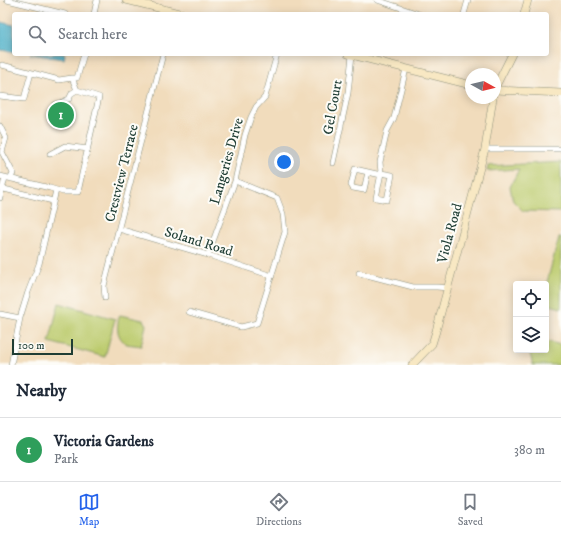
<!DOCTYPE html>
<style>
body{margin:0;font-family:"IM FELL DW Pica",serif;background:#f6f6f7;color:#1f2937}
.controls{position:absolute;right:12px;bottom:12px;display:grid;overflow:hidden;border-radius:4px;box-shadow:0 2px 10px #0003}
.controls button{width:36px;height:36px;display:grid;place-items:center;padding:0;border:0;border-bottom:1px solid #e0e1e3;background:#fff;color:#1f2937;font:20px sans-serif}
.compass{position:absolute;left:465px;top:68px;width:36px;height:36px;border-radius:50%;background:#fff;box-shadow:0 2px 10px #0003;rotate:98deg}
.scale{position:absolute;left:12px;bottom:10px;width:61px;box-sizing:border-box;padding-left:4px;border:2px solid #1f3d34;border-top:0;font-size:11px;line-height:14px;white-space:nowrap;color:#1f3d34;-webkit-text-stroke:3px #fdfcf7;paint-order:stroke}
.you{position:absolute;left:284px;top:162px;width:14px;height:14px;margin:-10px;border:3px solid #fff;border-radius:50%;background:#1a73e8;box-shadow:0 0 0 6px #1a73e833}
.badge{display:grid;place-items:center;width:26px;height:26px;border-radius:50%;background:#2563eb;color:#fff;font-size:13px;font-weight:700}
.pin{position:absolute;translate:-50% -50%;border:2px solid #fff;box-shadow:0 1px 4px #0006}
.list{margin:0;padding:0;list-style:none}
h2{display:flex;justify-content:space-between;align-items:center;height:52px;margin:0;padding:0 16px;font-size:17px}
h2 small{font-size:13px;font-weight:400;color:#747a83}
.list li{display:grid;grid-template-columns:26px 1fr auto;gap:12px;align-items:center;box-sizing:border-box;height:64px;padding:0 16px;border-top:1px solid #e0e1e3}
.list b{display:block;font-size:15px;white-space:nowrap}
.list p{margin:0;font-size:13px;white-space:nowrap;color:#747a83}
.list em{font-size:13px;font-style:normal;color:#747a83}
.icon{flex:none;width:22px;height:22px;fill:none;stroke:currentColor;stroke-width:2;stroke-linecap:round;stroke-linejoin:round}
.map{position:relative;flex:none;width:561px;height:365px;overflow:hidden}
.search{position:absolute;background:#fff;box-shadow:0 2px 10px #0003;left:12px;right:12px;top:12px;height:44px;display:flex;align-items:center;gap:10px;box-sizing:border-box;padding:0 14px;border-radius:4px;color:#747a83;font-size:15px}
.sheet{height:116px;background:#fff}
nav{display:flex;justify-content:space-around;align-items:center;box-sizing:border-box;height:56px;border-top:1px solid #e0e1e3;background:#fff;font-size:11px;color:#747a83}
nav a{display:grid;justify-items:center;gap:2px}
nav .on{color:#2563eb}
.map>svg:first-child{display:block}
.green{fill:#bccb6d;stroke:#6e8450}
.water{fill:#47aec7;stroke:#33767e}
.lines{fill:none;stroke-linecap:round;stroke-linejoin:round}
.street-casing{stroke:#888c78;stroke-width:6}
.secondary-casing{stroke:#888c78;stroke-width:8}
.street{stroke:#fff;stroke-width:5}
.secondary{stroke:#f8e8c3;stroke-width:7}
.labels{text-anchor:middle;stroke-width:4;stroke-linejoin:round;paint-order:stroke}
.street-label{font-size:14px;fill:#1f3d34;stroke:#fdfcf7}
</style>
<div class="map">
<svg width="561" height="365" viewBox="0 0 561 365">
<rect width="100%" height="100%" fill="#fdfcf7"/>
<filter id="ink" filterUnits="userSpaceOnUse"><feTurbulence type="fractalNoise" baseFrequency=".025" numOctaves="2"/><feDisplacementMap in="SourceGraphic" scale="8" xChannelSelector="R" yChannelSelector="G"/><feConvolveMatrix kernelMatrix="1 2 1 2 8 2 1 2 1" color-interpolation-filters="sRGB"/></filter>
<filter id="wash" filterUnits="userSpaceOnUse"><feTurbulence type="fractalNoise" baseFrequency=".012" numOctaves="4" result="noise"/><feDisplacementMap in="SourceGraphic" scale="16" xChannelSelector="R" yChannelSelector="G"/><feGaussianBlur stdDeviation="0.9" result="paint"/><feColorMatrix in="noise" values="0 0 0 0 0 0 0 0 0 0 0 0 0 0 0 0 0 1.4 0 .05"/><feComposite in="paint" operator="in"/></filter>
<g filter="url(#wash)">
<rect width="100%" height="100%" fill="#f1dcbc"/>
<path class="green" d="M561 162V212L523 211 513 201 510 187 519 169 487 171 488 166Z
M559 237H561V308L546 304V286Z
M59 303 115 319 105 357 49 342Z
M120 315 143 320 146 325 141 346C137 345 131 345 127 344 116 338 116 325 120 315Z
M546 341 561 345V365H533L529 350H546Z"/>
<path class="water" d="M0 22 14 25V52L0 50Z
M30 54H65L64 59Z"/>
</g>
<g filter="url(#ink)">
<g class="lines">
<defs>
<path id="street" d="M7 0 65 14
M377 0 419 14
M94 14 97 0
M464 14 468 0
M2 65 59 80 72 78
M0 96 24 99 31 73
M55 105 69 99 72 93 77 90
M0 126 6 138 2 152 13 173 11 179
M485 149H561
M50 154 65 146 88 149
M333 163 348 93 352 55
M368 172 364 190 353 188 351 185 355 169C364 171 372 173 381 175
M381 173 376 198 387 200 392 175 381 173 380 162 387 131 394 118 406 69
M0 176 50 188 63 192H78L99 97 77 90 72 78H77L84 54
M0 188 53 201
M0 198 5 178
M119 229 208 255 272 276
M208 255 235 181 245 135 251 117 256 107 265 97 277 54
M359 273 413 287H437L448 288
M105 298 104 286 163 54
M189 312 241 327 257 323 285 232 283 214 277 198 235 181
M0 314 20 318
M11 365 20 318 28 292 39 264 56 190"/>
<path id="secondary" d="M126 0 183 14
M524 14 528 0
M348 54 471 85
M495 88 512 54
M495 90 561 93
M412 365 432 344 436 331 485 149 493 98"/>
</defs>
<use href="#street" class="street-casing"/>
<use href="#secondary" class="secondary-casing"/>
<use href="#street" class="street"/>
<use href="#secondary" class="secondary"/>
</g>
</g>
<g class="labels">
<g class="street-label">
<text transform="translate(332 107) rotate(-80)" y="5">Gel Court</text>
<text transform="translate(226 161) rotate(-74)" y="5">Langeries Drive</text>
<text transform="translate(121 173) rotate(-76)" y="5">Crestview Terrace</text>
<text transform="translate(449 233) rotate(-75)" y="5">Viola Road</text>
<text transform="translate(199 241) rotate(17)" y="5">Soland Road</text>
</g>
</g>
</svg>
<div class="controls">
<button><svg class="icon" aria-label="locate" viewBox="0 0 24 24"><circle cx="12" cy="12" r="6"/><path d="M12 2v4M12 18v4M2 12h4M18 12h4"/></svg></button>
<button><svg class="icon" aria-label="layers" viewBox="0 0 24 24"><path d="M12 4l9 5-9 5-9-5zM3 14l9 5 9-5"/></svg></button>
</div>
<svg class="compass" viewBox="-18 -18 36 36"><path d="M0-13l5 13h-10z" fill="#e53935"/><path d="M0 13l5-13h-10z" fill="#747a83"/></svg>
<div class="scale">100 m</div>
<div class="you"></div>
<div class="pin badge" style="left:61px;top:115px;background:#2e9e5b">1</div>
<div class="search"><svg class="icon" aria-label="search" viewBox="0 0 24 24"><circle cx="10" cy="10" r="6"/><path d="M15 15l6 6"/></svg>Search here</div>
</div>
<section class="sheet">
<h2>Nearby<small></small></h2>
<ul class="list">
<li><span class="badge" style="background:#2e9e5b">1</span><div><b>Victoria Gardens</b><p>Park</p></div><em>380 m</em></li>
</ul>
</section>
<nav>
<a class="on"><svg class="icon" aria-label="map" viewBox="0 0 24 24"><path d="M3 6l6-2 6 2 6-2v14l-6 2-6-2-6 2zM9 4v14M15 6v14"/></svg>Map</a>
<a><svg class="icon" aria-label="directions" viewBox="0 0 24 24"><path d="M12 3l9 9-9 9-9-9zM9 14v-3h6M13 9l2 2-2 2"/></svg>Directions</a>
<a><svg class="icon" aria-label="saved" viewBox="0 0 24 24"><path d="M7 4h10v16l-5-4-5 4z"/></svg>Saved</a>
</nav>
